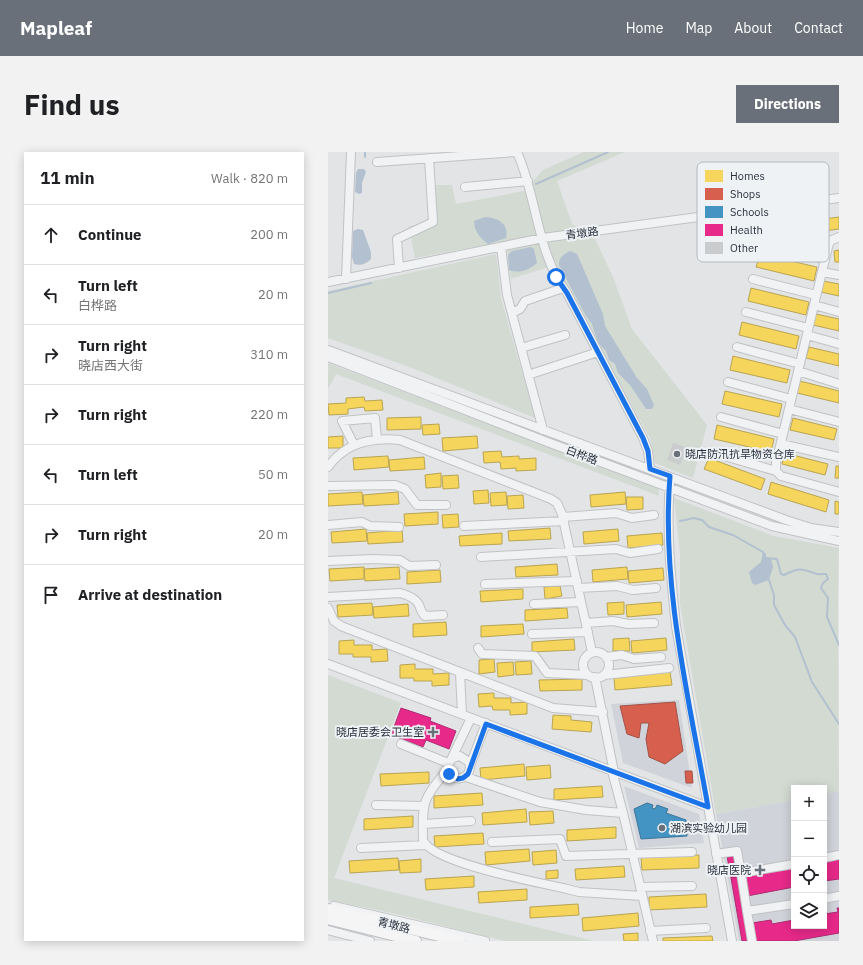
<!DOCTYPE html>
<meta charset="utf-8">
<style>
body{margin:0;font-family:"IBM Plex Sans","Noto Sans SC",sans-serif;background:#f2f2f2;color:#202124}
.controls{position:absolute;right:12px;bottom:12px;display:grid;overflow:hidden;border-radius:0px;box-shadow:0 2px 10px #0003}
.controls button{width:36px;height:36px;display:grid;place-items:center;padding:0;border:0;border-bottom:1px solid #e0e0e0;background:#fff;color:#202124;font:20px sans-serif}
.stop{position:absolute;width:12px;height:12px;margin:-9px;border:3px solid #1a73e8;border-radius:50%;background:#fff}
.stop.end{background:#1a73e8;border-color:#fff;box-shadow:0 1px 4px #0008}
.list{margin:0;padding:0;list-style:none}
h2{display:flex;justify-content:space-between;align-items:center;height:52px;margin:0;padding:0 16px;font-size:17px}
h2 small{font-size:13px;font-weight:400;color:#757577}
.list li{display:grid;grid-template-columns:26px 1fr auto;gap:12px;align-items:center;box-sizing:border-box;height:60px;padding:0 16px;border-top:1px solid #e0e0e0}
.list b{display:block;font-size:15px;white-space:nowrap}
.list p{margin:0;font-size:13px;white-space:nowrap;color:#757577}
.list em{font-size:13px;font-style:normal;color:#757577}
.icon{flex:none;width:22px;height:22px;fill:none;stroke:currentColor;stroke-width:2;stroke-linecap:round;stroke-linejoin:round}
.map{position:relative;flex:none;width:511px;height:789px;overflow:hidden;border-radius:0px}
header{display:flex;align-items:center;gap:24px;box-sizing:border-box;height:56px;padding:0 20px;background:#6a7079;color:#fff}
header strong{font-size:19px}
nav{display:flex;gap:22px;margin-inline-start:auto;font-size:14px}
.intro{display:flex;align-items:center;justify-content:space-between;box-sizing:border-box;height:96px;padding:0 24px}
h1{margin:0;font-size:28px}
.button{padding:10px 18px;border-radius:0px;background:#6a7079;color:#fff;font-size:14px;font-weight:700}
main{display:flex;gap:24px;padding:0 24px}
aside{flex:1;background:#fff;border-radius:0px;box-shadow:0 2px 10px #0003}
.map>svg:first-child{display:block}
.built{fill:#d0d3d9}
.green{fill:#d2dad2}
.water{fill:#b2c0cf}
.homes{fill:#f6d55c;stroke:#b9a453}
.shops{fill:#d6604d;stroke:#a25248}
.schools{fill:#4393c3;stroke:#3c769b}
.health{fill:#e7298a;stroke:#ae2b73}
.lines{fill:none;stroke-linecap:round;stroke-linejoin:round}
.stream{stroke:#b2c0cf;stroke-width:2}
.building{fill:#caccce}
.minor-casing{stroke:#c0c2c4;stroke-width:10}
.major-casing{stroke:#bec0c3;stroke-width:12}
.minor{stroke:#f0f2f3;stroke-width:8}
.major{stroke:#f5f5f6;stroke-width:10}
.route{stroke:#1a73e8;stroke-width:5}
.poi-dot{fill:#6a7079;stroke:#eff2f5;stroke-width:1.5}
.labels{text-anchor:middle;stroke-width:4;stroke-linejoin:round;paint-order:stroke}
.street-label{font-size:11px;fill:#2a313e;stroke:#eff2f5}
.poi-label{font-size:11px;fill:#2a313e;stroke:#eff2f5;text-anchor:start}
.key{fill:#eff2f5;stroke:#b4b8be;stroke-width:1}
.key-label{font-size:11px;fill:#2a313e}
</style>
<header>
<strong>Mapleaf</strong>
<nav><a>Home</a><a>Map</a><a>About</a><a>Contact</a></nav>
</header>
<div class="intro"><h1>Find us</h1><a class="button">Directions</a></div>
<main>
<aside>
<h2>11 min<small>Walk · 820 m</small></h2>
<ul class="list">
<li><svg class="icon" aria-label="ahead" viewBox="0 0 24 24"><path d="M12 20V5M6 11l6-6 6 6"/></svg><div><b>Continue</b></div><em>200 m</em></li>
<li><svg class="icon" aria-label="left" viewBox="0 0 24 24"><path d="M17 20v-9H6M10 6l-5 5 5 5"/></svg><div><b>Turn left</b><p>白桦路</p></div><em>20 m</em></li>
<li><svg class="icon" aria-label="right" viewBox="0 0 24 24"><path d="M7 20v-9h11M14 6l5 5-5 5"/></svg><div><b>Turn right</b><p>晓店西大街</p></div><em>310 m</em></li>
<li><svg class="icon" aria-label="right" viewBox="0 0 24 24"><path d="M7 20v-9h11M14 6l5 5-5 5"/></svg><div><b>Turn right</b></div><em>220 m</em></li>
<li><svg class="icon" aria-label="left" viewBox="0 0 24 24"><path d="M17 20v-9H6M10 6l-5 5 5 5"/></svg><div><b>Turn left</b></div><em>50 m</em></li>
<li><svg class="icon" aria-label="right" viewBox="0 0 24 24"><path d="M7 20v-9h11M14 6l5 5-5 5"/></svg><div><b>Turn right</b></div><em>20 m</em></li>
<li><svg class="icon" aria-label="arrive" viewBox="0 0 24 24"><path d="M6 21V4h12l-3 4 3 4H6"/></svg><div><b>Arrive at destination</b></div></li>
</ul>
</aside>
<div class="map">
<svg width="511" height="789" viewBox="0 0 511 789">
<rect width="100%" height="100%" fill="#e2e4e6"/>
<path class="built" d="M351 548 364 636 295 611 283 552Z
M296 634 371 662 376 691 311 696Z
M511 639V789H411L388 662 466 648V774H496V642Z"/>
<path class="green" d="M256 0H297L229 29 244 72 267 87 285 125 304 177 379 273 365 326 327 311 322 286 229 118 228 109 220 115 183 127 178 89 87 106 81 74 106 71 103 33H124L128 52 196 39 215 18Z
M168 102 173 146 207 266 84 216 0 186V139Z
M0 211 330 336 331 344 8 222 0 237Z
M346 346 446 384 511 396 510 448 511 639 496 642V636H466V648L388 662 352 452V401Z
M0 523 73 551 6 726 266 789H177L64 761 0 748Z"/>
<path class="water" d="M30 17H36L38 20 34 31V41L31 42 27 40 28 21Z
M157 65C170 66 181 71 178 86L160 92C152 86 146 79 146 69Z
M30 77 35 78 43 100V107C38 112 33 114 26 112L24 105 25 79Z
M203 95 206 97 209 111C201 118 191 122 181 118L180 103 184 99Z
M242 99 249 102 275 162 277 174 309 226 319 237 326 253 324 257H318L302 233 290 221 287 212 281 208 278 199 270 191 264 172 258 164 231 113C231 105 235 103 242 99Z
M435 400 438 402V406L443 407 445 415 441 428 427 433 424 431 421 420 433 410Z"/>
<path class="homes" d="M511 65V77L450 85 449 73Z
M511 98V110H507L506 99Z
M432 102 489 115 486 129 428 115Z
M495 129 511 132V144L493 140Z
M423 136 481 150 478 163 420 149Z
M488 162 511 167V179L485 173Z
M414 170 471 184 468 197 411 183Z
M481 195 511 202V214L478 206Z
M405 204 462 218 459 231 402 218Z
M472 229 511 239V251L469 241Z
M397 239 454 252 451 265 394 252Z
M36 245 37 249 54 248 55 258 37 259 36 255 20 257V262L1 263 0 252 18 251V246Z
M93 265V277L59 278V266Z
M465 266 509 277 506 288 462 278Z
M111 272 112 282 95 283 94 273Z
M389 273 446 287 443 300 386 287Z
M15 284V296H0V285Z
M149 284 150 296 115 299 114 286Z
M173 299 174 305 191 304V307L208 306V318L188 319V316L173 317 172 310 156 311 155 300Z
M457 301 500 312 497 323 454 312Z
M60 304 61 315 26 318 25 306Z
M96 305 97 317 62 319 61 308Z
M381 306 437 327 433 338 376 317Z
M508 314H511V326H507Z
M113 321V335L98 336 97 323Z
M130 323 131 336 115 337 114 324Z
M443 330 501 348 498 360 440 342Z
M160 338 161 351 146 352 145 339Z
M34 340 35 352 0 354V342Z
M70 340 71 352 36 354 35 343Z
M178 340 179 353 163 354 162 341Z
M297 340 298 352 263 355 262 343Z
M195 343 196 356 180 357 179 344Z
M298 345H315V357L299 358Z
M507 349 511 350V362H507Z
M110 360V372L77 374 76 362Z
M130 362 131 375 115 376 114 363Z
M222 376 223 387 181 389 180 379Z
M38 377 39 389 4 391 3 380Z
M290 377 291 389 256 392 255 380Z
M74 378 75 390 40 392 39 381Z
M174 381V392L132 394 131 384Z
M334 381 335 393 300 396 299 384Z
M229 412 230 423 188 425 187 415Z
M36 415V427L2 429 1 417Z
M71 415 72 427 37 429 36 417Z
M299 415 300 427 265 430 264 418Z
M335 416 336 428 301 431 300 419Z
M112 418 113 430 79 432V420Z
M232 434 234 444 217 447 216 435Z
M195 437V447L153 450 152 439Z
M296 450V462L280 463 279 451Z
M333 450 334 462 299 465 298 453Z
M44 451 45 463 10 465 9 453Z
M80 452 81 464 46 466 45 455Z
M239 456 240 466 197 469V458Z
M118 470 119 483 85 485V472Z
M195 472 196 482 153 485V474Z
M301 486 302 499H285V487Z
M338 486 339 498 304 501 303 489Z
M246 487 247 498 204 500V490Z
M26 488V493H44V498L59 497 60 509 43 510V505H25V502H11V489Z
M166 507 167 520 151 522V508Z
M203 509 204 522 188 523 187 510Z
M185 510 186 523 170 525 169 511Z
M87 512V517H105V522L121 521V533L104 534V529H86V526H72V513Z
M342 520 344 533 287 538 286 526Z
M254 527V538L212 539 211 528Z
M166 541V546H183V551L199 550V562L182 563V558H165L164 554 151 555 150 542Z
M225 563 243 564V568L264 570 263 580 224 577Z
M196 612 197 624 153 628 152 616Z
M222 613 223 626 199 628 198 615Z
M101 620V631L53 634 52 622Z
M274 634 275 645 226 648V637Z
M154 641 155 653 106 656V644Z
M198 657 199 670 155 673 154 661Z
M225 659 226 671 202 673 201 660Z
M85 664V675L36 678V667Z
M288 675V686L239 689V678Z
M155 681 156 692 107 695 106 684Z
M201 697 202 709 158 713 157 700Z
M228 698 229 711 205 713 204 700Z
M371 703V716L314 718 313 705Z
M70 706 71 718 22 721 21 709Z
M93 707V720L72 721 71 709Z
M296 714 297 725 248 728 247 717Z
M230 718V726L218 727V719Z
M146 724V735L98 738 97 727Z
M199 737V748L151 751 150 740Z
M378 742 379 755 321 758V745Z
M250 752 251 763 202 766V755Z
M310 761 311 774 255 779 254 766Z
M310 781V789H296L295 782Z
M384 784 385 789H335V786Z"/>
<path class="shops" d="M347 550 355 599 337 612 321 605 318 587 321 571H313L311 586 299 582 292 554Z
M357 619H364L365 631H358Z"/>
<path class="schools" d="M319 651 325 653 324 656 327 657 329 653 340 657 338 661 358 668 359 684 313 687 306 657Z"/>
<path class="health" d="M73 556 103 566 102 569 128 579 121 597 98 588 95 595 63 583Z
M405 703 409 725 403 726 399 704Z
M511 706V727L496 729V709Z
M466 714V735L419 744 415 724Z
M415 724 421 789H414L403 726Z
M509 756H511V781L466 789H428L424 771 443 768 444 772 466 768V774H496V762L510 760Z"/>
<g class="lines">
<path class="stream" d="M37 5V0
M208 32 280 0
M0 141 43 131
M352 369 366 366 374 368 381 375 405 383 435 400 436 402
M438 406 449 407 453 422 456 423C470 416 472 416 486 421 489 423 495 422 498 422L500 427 495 431 493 436 500 446 499 465 511 493
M441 428 446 443V453L457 473 467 485 484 530 511 572"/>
</g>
<path class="building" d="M345 291 359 296 352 313 339 308Z"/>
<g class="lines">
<defs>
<path id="minor" d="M189 0C209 44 209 103 239 141L315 286 320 299 322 317
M49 10 188 0
M137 35 200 29
M511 85 502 89 500 95 448 311V319L453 324 511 340
M439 94 497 107
M173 95 179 143 215 278
M71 116 69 87 105 70 101 6
M494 120 511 123
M18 127 23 0
M425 127 488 143
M0 130 215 86 511 46
M486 153 511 160
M418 160 480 176
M184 161 192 157 197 149 235 136
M479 183 511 192
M409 195 472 212
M193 196 237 183
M0 198 458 368 483 376 511 380
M0 205 222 291 444 374 511 389
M470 219 511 232
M200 223 270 200
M400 230 463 247
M461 257 511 270
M393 265 455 282
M453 292 511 305
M26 293 14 269 47 266 49 287
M386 301 448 319
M0 315C17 291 44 285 72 288L223 347 229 351 234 362 264 500
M342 331C338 378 343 427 348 474L404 789
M0 334 67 333 77 337 89 353H118
M235 365 288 361 304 366 326 363
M0 373 34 370 42 374 71 375
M136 374 236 369
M153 405 288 397 302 401 330 397
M0 409 44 407 72 408 81 414 108 413
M157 432 249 429
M250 436 289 434 305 438 328 436
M0 445 72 441C79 443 88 446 91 453 93 457 93 461 97 464L115 463
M206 452 253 450
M0 456 6 469 13 474 225 556 275 560
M258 471 285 469 300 472 326 471
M204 482 260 480
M150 496 154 502 207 504 219 521 260 523
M255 513a13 13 0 1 1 26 0a13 13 0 1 1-26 0Z
M278 505 294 503 306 507 333 505
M0 512 380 655
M132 521 134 562
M276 523 341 516
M267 525 286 620
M73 592 120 611
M125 606 132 604 141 610C147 629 119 633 120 614L143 566
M142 614 158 571
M119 618C95 648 94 648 95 688 103 711 214 731 239 737L251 740 314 744
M284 619 295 661 325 789
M138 625 212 650 258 658 295 661
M48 653 96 654
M95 672 143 669
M164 690 232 687 238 704 364 700
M33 696 97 693
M388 702 409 699 413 721 466 712
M496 706 511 703
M413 721 419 759
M312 735 364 734
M496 747 511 744
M6 754 157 789
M0 778 42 789
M322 779 378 776
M424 789 419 759 466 752"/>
<path id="major" d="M0 757 132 789
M0 767 88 789"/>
</defs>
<use href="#minor" class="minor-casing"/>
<use href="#major" class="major-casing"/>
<use href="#minor" class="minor"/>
<use href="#major" class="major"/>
</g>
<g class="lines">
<path class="route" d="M121 622 130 627 135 626 140 622 158 572 380 655C361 547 333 434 342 324L322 317 320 299 315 286 239 141 228 125"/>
</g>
<g class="poi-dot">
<circle cx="349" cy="302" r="4"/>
<path d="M103 574h4v4h4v4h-4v4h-4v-4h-4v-4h4z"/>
<circle cx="334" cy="676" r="4"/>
<path d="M430 712h4v4h4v4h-4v4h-4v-4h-4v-4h4z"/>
</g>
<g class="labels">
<g class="street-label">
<text transform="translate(254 81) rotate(-8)" y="4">青墩路</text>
<text transform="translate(254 303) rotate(20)" y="4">白桦路</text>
<text transform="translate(66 773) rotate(14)" y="4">青墩路</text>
</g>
<g class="poi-label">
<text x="357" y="306">晓店防汛抗旱物资仓库</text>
<text x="96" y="584" text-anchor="end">晓店居委会卫生室</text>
<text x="342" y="680">湖滨实验幼儿园</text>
<text x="423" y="722" text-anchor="end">晓店医院</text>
</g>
</g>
<rect x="369" y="10" width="132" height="100" rx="6" class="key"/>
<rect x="377" y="18" width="18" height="12" fill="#f6d55c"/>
<rect x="377" y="36" width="18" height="12" fill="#d6604d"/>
<rect x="377" y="54" width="18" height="12" fill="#4393c3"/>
<rect x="377" y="72" width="18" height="12" fill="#e7298a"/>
<rect x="377" y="90" width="18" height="12" fill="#caccce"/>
<g class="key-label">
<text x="402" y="28">Homes</text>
<text x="402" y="46">Shops</text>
<text x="402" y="64">Schools</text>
<text x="402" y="82">Health</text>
<text x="402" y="100">Other</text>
</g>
</svg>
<div class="controls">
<button>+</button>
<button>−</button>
<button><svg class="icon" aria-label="locate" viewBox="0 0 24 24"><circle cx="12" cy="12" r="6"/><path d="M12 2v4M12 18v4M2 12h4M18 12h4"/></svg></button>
<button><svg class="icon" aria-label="layers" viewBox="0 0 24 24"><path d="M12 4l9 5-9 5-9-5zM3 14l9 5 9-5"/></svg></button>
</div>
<div class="stop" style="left:228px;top:125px"></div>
<div class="stop end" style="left:121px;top:622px"></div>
</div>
</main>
